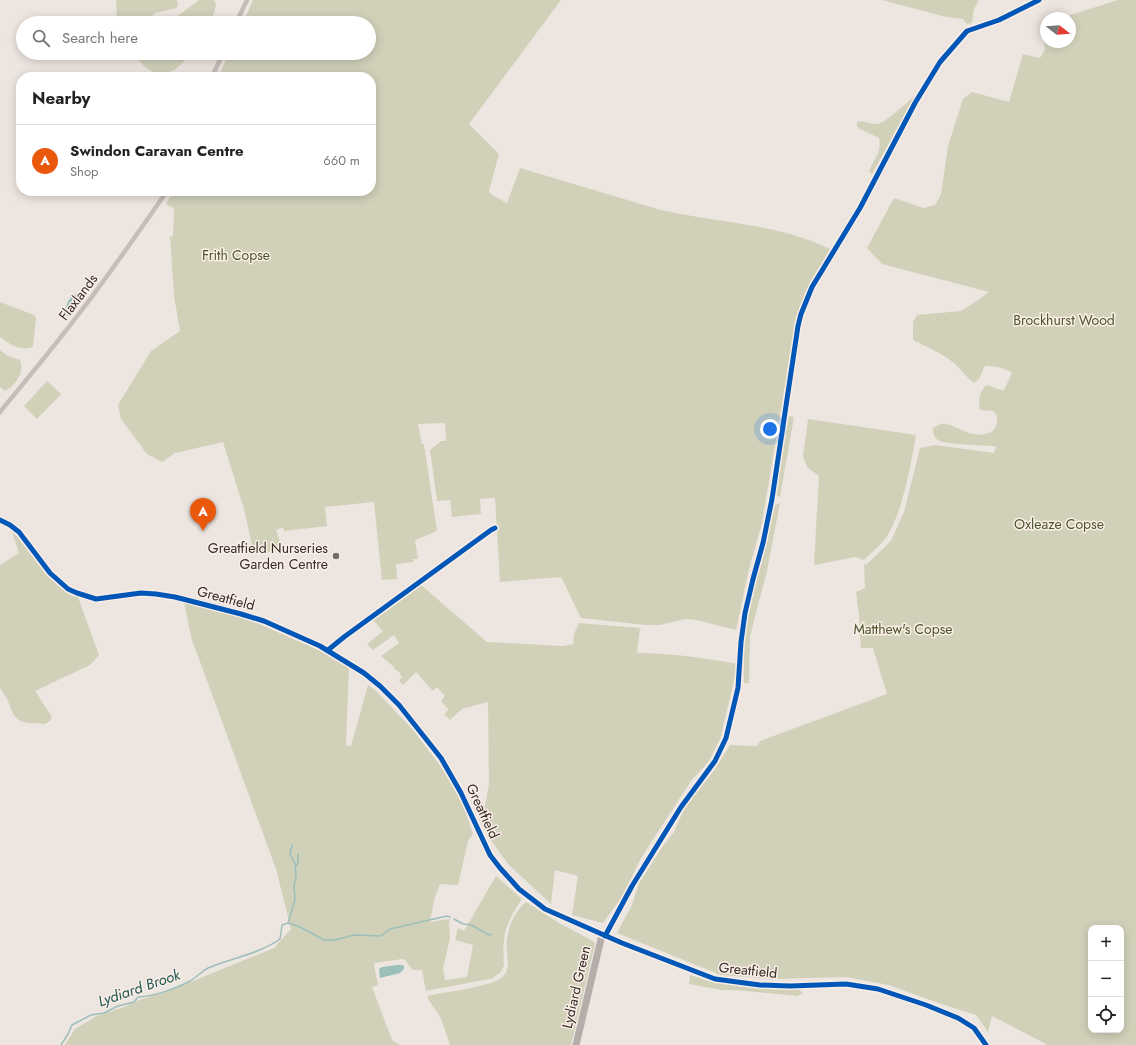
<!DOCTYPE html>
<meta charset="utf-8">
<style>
body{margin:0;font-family:Jost,sans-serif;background:#f2f2f2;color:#222}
.controls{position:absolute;right:12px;bottom:12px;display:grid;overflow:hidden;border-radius:8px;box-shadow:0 2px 10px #0003}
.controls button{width:36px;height:36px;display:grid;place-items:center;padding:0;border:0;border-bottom:1px solid #e0e0e0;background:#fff;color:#222;font:20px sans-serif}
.compass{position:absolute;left:1040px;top:12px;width:36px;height:36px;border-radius:50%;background:#fff;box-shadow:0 2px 10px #0003;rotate:107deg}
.you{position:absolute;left:770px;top:429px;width:14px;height:14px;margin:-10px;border:3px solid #fff;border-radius:50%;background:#1a73e8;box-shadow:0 0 0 6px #1a73e833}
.badge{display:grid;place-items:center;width:26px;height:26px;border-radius:50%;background:#ea580c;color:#fff;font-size:13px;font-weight:700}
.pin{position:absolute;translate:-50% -33px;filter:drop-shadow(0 1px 2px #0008)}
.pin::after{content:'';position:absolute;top:21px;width:14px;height:12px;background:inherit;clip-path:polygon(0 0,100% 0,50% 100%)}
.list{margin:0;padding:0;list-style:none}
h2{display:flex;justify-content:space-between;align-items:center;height:52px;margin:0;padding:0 16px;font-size:17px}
h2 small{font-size:13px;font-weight:400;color:#767676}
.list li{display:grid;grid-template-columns:26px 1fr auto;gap:12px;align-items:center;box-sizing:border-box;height:72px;padding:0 16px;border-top:1px solid #e0e0e0}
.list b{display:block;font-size:15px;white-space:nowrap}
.list p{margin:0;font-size:13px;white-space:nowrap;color:#767676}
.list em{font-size:13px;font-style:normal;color:#767676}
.icon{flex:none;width:22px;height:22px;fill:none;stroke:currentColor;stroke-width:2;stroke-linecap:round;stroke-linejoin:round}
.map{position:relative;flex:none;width:1136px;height:1045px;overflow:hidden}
.search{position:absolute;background:#fff;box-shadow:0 2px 10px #0003;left:16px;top:16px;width:360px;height:44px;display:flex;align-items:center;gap:10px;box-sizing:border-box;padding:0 14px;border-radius:22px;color:#767676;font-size:15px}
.panel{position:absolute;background:#fff;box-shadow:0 2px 10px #0003;left:16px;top:72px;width:360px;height:124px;border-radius:16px}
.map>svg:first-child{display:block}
.green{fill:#d1d1ba;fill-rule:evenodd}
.water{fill:#9cbfba}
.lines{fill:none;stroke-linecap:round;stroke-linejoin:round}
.stream{stroke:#9cbfba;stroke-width:1.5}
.street{stroke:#c6bdb9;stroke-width:4.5}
.secondary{stroke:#b6adaa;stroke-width:7}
.cycleway-casing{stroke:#faeee7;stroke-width:8}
.cycleway{stroke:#0057b8;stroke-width:5}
.poi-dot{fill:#766b68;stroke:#faeee7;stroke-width:1.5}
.labels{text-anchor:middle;stroke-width:3;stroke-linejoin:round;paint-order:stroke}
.park-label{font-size:14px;fill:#4b552b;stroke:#faeee7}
.street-label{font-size:14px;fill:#362a27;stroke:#faeee7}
.poi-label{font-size:14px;fill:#362a27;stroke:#faeee7;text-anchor:end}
.water-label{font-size:15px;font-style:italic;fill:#1d5853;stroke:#faeee7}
</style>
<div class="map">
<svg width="1136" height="1045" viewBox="0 0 1136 1045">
<rect width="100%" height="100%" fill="#ede5e0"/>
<path class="green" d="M116 0H176L178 3 177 8 155 13 149 19V23H117Z
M199 0H214L216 5 211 23H173L179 15Z
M253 0H561L469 124 499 154 489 191 492 195 507 203 520 168 661 210C717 223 777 223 830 249L809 285 796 319 762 523 749 569 736 630 696 620 685 619 660 625H646L581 618 561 577 500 582 495 498 480 499 481 514 452 517 450 500 437 501 430 450 441 441H446L445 423 418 424 422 444H424L437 531 415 540 418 559H413V562L396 564 397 579 382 580 374 502 325 507 327 526 284 531 283 527 276 530 283 550 254 554 244 509 223 442 175 453 162 462 147 454 121 419 118 405 151 351 180 331 174 296 170 236 173 237 174 208 166 204 173 191H371V77H218L229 53H369V23H243Z
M882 0H979L974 9 972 23 967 24 963 19 946 17Z
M1118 0H1136V1045H1048L992 1016 988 1032 976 1015 944 1005 889 985 846 977 773 979 721 975 617 933 632 905 639 883 661 849 674 832 685 807 713 772 730 745 757 746 760 741 887 694 873 648H861L859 616 856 592 865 588 864 564 866 565 891 541 904 512 920 448 935 445 994 453 996 446C988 446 945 444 940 441 935 439 932 434 933 428 935 427 938 425 941 424 956 422 966 440 989 433 997 431 997 422 997 415L993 411 980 410C978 400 979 393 986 385 993 386 997 390 1004 390L1012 373C1004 367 995 366 985 366L979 379 974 383C966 377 961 369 954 363 942 353 927 347 913 340V322L917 315 961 311 981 298 989 292 882 264 867 248 894 198 923 208 935 205 941 194 948 146 963 99 972 92 1009 102 1023 54 1040 58 1045 49 1042 24 1046 23V42H1070V18H1061ZM1091 928H1121V1030H1091Z
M133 53H191C178 70 163 83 143 65 139 61 137 57 133 53Z
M915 96 872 174 869 171C874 158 882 153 879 138L860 129 857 126V122C865 120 869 124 876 124 885 124 907 102 915 96Z
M0 302 34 315 36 318 33 346 30 348C15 349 12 345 0 337Z
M0 350 8 356 20 360C25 371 16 386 5 391L0 387Z
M47 381 61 394 37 419 24 406Z
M789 416 794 417 780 497 776 495 775 492Z
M808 419 916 435C911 464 903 511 887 536 881 545 871 553 864 560L855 557 815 565 814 564 819 476 807 467 803 456Z
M780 503 767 571 750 636 749 683H744L743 647 746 620 754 580 762 557 773 510 775 505Z
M12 532C18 537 23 542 28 548 40 563 59 592 78 597L99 655 90 665 35 691 52 717 50 721 45 724C39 723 29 724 23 722 12 718 11 707 7 699 5 695 2 692 0 688V565L19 553Z
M421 585 487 642 563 646 573 644 574 634 579 623 640 628 637 653C672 653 704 658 738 664L720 739 709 761 691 781 641 858 622 897 603 923 572 915 578 876 555 870 551 904 508 864 488 836 479 819 485 805 489 784 488 702 462 709 450 720 444 714 449 710 441 701 445 696 437 687 433 691 416 672 403 685 399 681 402 677 400 675 401 674 393 668 394 667 381 656 399 643 394 635 373 650 367 644 383 631 372 619Z
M184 601 252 621 321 651 349 667 346 745 351 746 368 685 375 690 414 731 441 767 462 801 473 834 468 841 458 885 440 884 435 897 430 922 449 919 450 938 443 968 445 980 467 977 473 945 455 940 458 928 464 931 496 876 522 899C505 924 502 935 504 965 502 971 500 974 494 976V978L426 991 422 970H413L405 960 402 959 375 963 374 965 378 985 372 987 392 1040 400 1045H65L75 1029 97 1016 124 1007 139 1000 166 992 274 948 291 929 276 869 191 637Z
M526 902 559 923 593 941 595 944 571 1045H450L441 1018 430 1002 427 996C445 992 489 987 501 978 513 970 505 951 507 940 508 927 515 911 526 902Z
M690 975 709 981 799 990 803 993 797 996 736 990H721L689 984Z"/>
<path class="water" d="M76 294 80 296 81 300 72 314 67 316 65 315C65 307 68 297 76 294Z
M397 965H402L404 966V969L400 973 380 978 379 969 382 967Z"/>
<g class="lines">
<path class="stream" d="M295 867 298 863V854
M454 919 463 924 471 925 489 935 491 934
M288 923 300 927 324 940H335L354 935 381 936 390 929 447 916 450 917
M61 1045 68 1034 72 1025 91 1015 104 1013 118 1006 134 1002 138 997C153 997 177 988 190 981 197 977 202 971 208 968 229 959 261 953 280 939L282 925 288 923 295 900 294 885 296 877 295 863 290 854 292 845"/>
<path class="street" d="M236 23 247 0
M212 77 223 53
M0 412C26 380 53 348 78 315 109 275 138 233 167 191
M605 936 632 886 681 807 715 761 726 738 738 688 741 642 745 613 753 579 763 543 772 499 798 326 801 314 812 287 860 208 915 103 940 62 967 31 999 20 1039 0"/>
<path class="secondary" d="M0 520 10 525 19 532 50 573 68 589 77 593 96 599 141 593 156 594 175 597 241 614 264 621 320 646 364 673 380 686 399 705 441 758 461 793 490 855 500 868 519 889 545 909 622 943 715 979 760 985 790 986 846 984 878 989 926 1005 958 1018 974 1028 986 1045
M576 1045 602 935"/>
<defs>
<path id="cycleway" d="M0 520 10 525 19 532 50 573 68 589 77 593 96 599 141 593 156 594 175 597 241 614 264 621 320 646 364 673 380 686 399 705 441 758 461 793 490 855 500 868 519 889 545 909 622 943 715 979 760 985 790 986 846 984 878 989 926 1005 958 1018 974 1028 986 1045
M328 650 344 637 491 530 495 528
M605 936 632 886 681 807 715 761 726 738 738 688 741 642 745 613 753 579 763 543 772 499 798 326 801 314 812 287 860 208 915 103 940 62 967 31 999 20 1039 0"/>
</defs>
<use href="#cycleway" class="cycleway-casing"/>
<use href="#cycleway" class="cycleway"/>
</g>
<circle class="poi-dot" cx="336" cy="556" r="4"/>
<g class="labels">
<g class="park-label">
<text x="236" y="260">Frith Copse</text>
<text x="1064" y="325">Brockhurst Wood</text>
<text x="1059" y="529">Oxleaze Copse</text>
<text x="903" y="634">Matthew's Copse</text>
</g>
<g class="street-label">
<text transform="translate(78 297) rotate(-53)" y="5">Flaxlands</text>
<text transform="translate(226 598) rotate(15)" y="5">Greatfield</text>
<text transform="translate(483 811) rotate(65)" y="5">Greatfield</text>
<text transform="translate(748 970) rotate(6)" y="5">Greatfield</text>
<text transform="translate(576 987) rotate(-77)" y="5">Lydiard Green</text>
</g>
<g class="poi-label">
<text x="328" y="553">Greatfield Nurseries<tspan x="328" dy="16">Garden Centre</tspan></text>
</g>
<g class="water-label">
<text transform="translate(139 988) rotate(-19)" y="5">Lydiard Brook</text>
</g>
</g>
</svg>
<div class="controls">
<button>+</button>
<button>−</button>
<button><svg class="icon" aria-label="locate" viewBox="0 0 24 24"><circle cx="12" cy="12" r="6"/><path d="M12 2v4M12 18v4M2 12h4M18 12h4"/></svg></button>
</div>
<svg class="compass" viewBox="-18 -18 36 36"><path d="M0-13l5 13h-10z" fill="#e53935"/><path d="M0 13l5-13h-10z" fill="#767676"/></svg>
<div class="you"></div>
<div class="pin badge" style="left:203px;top:531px">A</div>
<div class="search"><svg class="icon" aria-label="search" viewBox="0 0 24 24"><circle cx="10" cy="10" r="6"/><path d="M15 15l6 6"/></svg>Search here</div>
<section class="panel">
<h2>Nearby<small></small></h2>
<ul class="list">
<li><span class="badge">A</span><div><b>Swindon Caravan Centre</b><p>Shop</p></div><em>660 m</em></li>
</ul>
</section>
</div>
